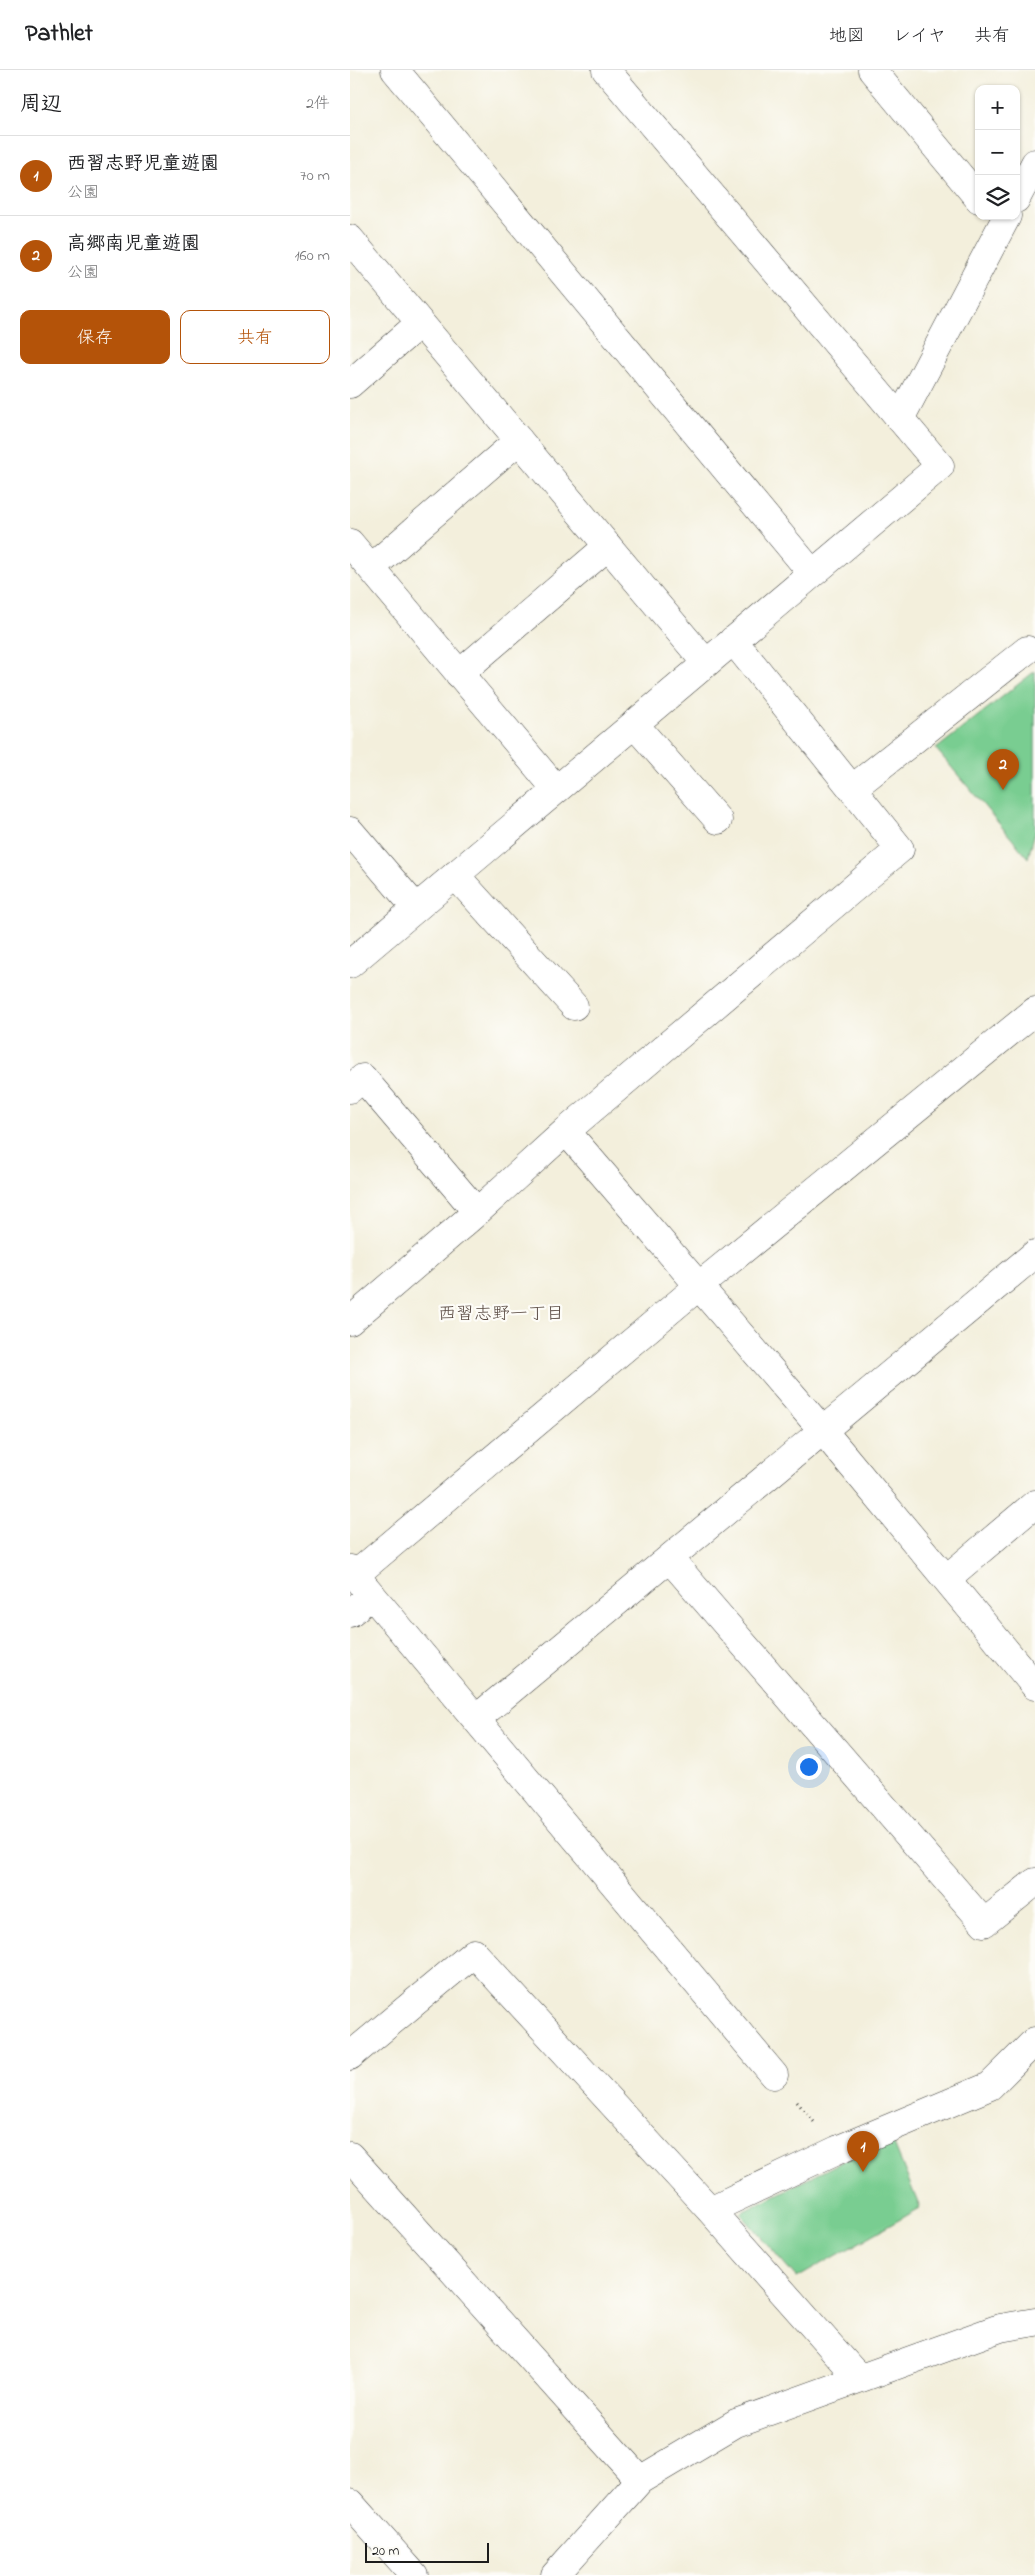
<!DOCTYPE html>
<html lang="ja">
<meta charset="utf-8">
<style>
body{margin:0;font-family:"Indie Flower","Klee One",sans-serif;background:#f2f2f2;color:#202124}
.controls{position:absolute;right:15px;top:15px;display:grid;overflow:hidden;border-radius:10px;box-shadow:0 1px 4px #0004}
.controls button{width:45px;height:45px;display:grid;place-items:center;padding:0;border:0;border-bottom:1px solid #e0e0e0;background:#fff;color:#202124;font:25px sans-serif}
.scale{position:absolute;left:15px;bottom:12px;width:124px;box-sizing:border-box;padding-left:5px;border:2px solid #1c1c1c;border-top:0;font-size:14px;line-height:18px;white-space:nowrap;color:#1c1c1c;-webkit-text-stroke:4px #fdfcf7;paint-order:stroke}
.you{position:absolute;left:458px;top:1696px;width:18px;height:18px;margin:-12px;border:4px solid #fff;border-radius:50%;background:#1a73e8;box-shadow:0 0 0 8px #1a73e833}
.badge{display:grid;place-items:center;width:32px;height:32px;border-radius:50%;background:#b45309;color:#fff;font-size:16px;font-weight:700}
.pin{position:absolute;translate:-50% -41px;filter:drop-shadow(0 1px 2px #0008)}
.pin::after{content:'';position:absolute;top:26px;width:18px;height:15px;background:inherit;clip-path:polygon(0 0,100% 0,50% 100%)}
.list{margin:0;padding:0;list-style:none}
h2{display:flex;justify-content:space-between;align-items:center;height:65px;margin:0;padding:0 20px;font-size:21px}
h2 small{font-size:16px;font-weight:400;color:#757577}
.list li{display:grid;grid-template-columns:32px 1fr auto;gap:15px;align-items:center;box-sizing:border-box;height:80px;padding:0 20px;border-top:1px solid #e0e0e0}
.list b{display:block;font-size:19px;white-space:nowrap}
.list p{margin:0;font-size:16px;white-space:nowrap;color:#757577}
.list em{font-size:16px;font-style:normal;color:#757577}
.actions{display:flex;gap:10px;padding:15px 20px}
.actions a{flex:1;padding:11px 0;border:1px solid #b45309;border-radius:10px;text-align:center;font-size:18px;color:#b45309}
.actions .main{background:#b45309;color:#fff}
.icon{flex:none;width:28px;height:28px;fill:none;stroke:currentColor;stroke-width:2;stroke-linecap:round;stroke-linejoin:round}
.map{position:relative;flex:none;width:685px;height:2505px;overflow:hidden}
header{display:flex;align-items:center;gap:30px;box-sizing:border-box;height:70px;padding:0 25px;background:#fff;border-bottom:1px solid #e0e0e0}
header strong{font-size:24px}
nav{display:flex;gap:28px;margin-inline-start:auto;font-size:18px}
main{display:flex}
aside{flex:1;background:#fff}
.map>svg:first-child{display:block}
.green{fill:#79cd91;stroke:#4a7456}
.lines{fill:none;stroke-linecap:round;stroke-linejoin:round}
.minor-casing{stroke:#3c3c39;stroke-width:29}
.path{stroke:#3c3c39;stroke-width:3;stroke-dasharray:1 4;stroke-linecap:butt}
.minor{stroke:#fff;stroke-width:28}
.labels{text-anchor:middle;stroke-width:4.5;stroke-linejoin:round;paint-order:stroke}
.neighbourhood-label{font-size:18px;fill:#594a42;stroke:#fdfcf7}
</style>
<header>
<strong>Pathlet</strong>
<nav><a>地図</a><a>レイヤ</a><a>共有</a></nav>
</header>
<main>
<aside>
<h2>周辺<small>2件</small></h2>
<ul class="list">
<li><span class="badge">1</span><div><b>西習志野児童遊園</b><p>公園</p></div><em>70 m</em></li>
<li><span class="badge">2</span><div><b>高郷南児童遊園</b><p>公園</p></div><em>160 m</em></li>
</ul>
<div class="actions"><a class="main">保存</a><a>共有</a></div>
</aside>
<div class="map">
<svg width="685" height="2505" viewBox="0 0 685 2505">
<rect width="100%" height="100%" fill="#fdfcf7"/>
<filter id="ink" filterUnits="userSpaceOnUse"><feTurbulence type="fractalNoise" baseFrequency=".02" numOctaves="2"/><feDisplacementMap in="SourceGraphic" scale="10" xChannelSelector="R" yChannelSelector="G"/><feConvolveMatrix kernelMatrix="1 2 1 2 8 2 1 2 1" color-interpolation-filters="sRGB"/></filter>
<filter id="wash" filterUnits="userSpaceOnUse"><feTurbulence type="fractalNoise" baseFrequency=".0096" numOctaves="4" result="noise"/><feDisplacementMap in="SourceGraphic" scale="20" xChannelSelector="R" yChannelSelector="G"/><feGaussianBlur stdDeviation="1.12" result="paint"/><feColorMatrix in="noise" values="0 0 0 0 0 0 0 0 0 0 0 0 0 0 0 0 0 1.4 0 .05"/><feComposite in="paint" operator="in"/></filter>
<g filter="url(#wash)">
<rect width="100%" height="100%" fill="#f3efdc"/>
<path class="green" d="M685 601V762L678 788 586 679Z
M541 2067 570 2138 447 2208 390 2143Z"/>
</g>
<g filter="url(#ink)">
<g class="lines">
<defs>
<path id="minor" d="M45 0 462 503
M522 0 629 129
M666 129 685 93
M0 169 356 593
M0 314 70 253
M550 349 657 146
M0 473 206 719
M21 498 169 370
M109 604 258 476
M284 654 368 750
M503 718 677 580
M0 761 66 838
M105 805 224 936
M0 894 590 396 256 0
M0 1019 13 1008 127 1142
M216 1061 474 1362 685 1616
M0 1251 127 1142 216 1061 550 779 383 570
M320 1489 634 1853 685 1812
M0 1499 424 2005
M5 1505 350 1215 685 941
M596 1509 685 1434
M0 1543 22 1525
M126 1649 685 1184
M0 1986 124 1883 360 2140 508 2307
M0 2086 290 2410
M360 2140 487 2080 640 2016 685 1971
M0 2433 64 2505
M205 2505 290 2410 386 2353 650 2258 685 2252"/>
</defs>
<use href="#minor" class="minor-casing"/>
<path class="path" d="M447 2032 464 2052"/>
<use href="#minor" class="minor"/>
</g>
</g>
<g class="labels">
<g class="neighbourhood-label">
<text x="151" y="1249">西習志野一丁目</text>
</g>
</g>
</svg>
<div class="controls">
<button>+</button>
<button>−</button>
<button><svg class="icon" aria-label="layers" viewBox="0 0 24 24"><path d="M12 4l9 5-9 5-9-5zM3 14l9 5 9-5"/></svg></button>
</div>
<div class="scale">20 m</div>
<div class="you"></div>
<div class="pin badge" style="left:513px;top:2102px">1</div>
<div class="pin badge" style="left:653px;top:720px">2</div>
</div>
</main>
